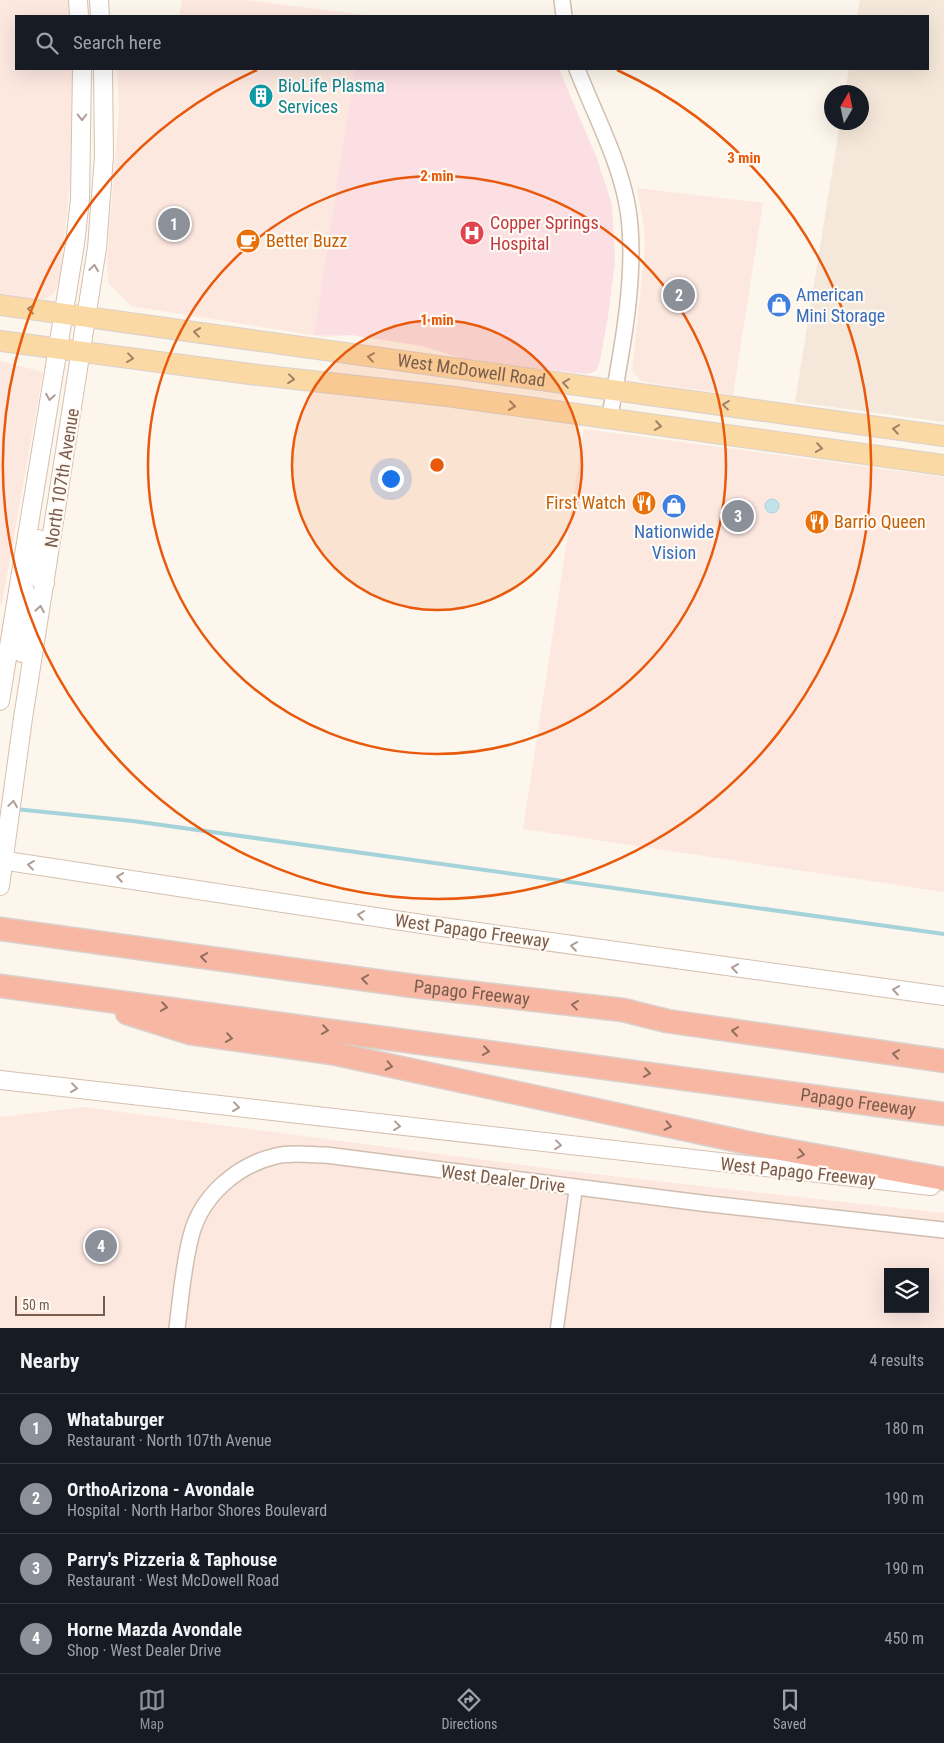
<!DOCTYPE html>
<meta charset="utf-8">
<style>
body{margin:0;font-family:"Roboto Condensed",sans-serif;background:#242831;color:#f1f3f6}
.controls{position:absolute;right:15px;bottom:15px;display:grid;overflow:hidden;border-radius:0px;box-shadow:0 5px 20px #0002}
.controls button{width:45px;height:45px;display:grid;place-items:center;padding:0;border:0;border-bottom:1px solid #363941;background:#171b24;color:#f1f3f6;font:25px sans-serif}
.compass{position:absolute;left:824px;top:85px;width:45px;height:45px;border-radius:50%;background:#171b24;box-shadow:0 5px 20px #0002;rotate:9deg}
.scale{position:absolute;left:15px;bottom:12px;width:90px;box-sizing:border-box;padding-left:5px;border:2px solid #7a5c4d;border-top:0;font-size:14px;line-height:18px;white-space:nowrap;color:#7a5c4d;-webkit-text-stroke:4px #fffaf3;paint-order:stroke}
.you{position:absolute;left:390px;top:478px;width:18px;height:18px;margin:-12px;border:4px solid #fff;border-radius:50%;background:#1a73e8;box-shadow:0 0 0 8px #1a73e833}
.badge{display:grid;place-items:center;width:32px;height:32px;border-radius:50%;background:#8c9099;color:#fff;font-size:16px;font-weight:700}
.pin{position:absolute;translate:-50% -50%;border:2px solid #fff;box-shadow:0 1px 5px #0006}
.list{margin:0;padding:0;list-style:none}
h2{display:flex;justify-content:space-between;align-items:center;height:65px;margin:0;padding:0 20px;font-size:21px}
h2 small{font-size:16px;font-weight:400;color:#9ea1a6}
.list li{display:grid;grid-template-columns:32px 1fr auto;gap:15px;align-items:center;box-sizing:border-box;height:70px;padding:0 20px;border-top:1px solid #363941}
.list b{display:block;font-size:19px;white-space:nowrap}
.list p{margin:0;font-size:16px;white-space:nowrap;color:#9ea1a6}
.list em{font-size:16px;font-style:normal;color:#9ea1a6}
.icon{flex:none;width:28px;height:28px;fill:none;stroke:currentColor;stroke-width:2;stroke-linecap:round;stroke-linejoin:round}
.map{position:relative;flex:none;width:944px;height:1328px;overflow:hidden}
.search{position:absolute;background:#171b24;box-shadow:0 5px 20px #0002;left:15px;right:15px;top:15px;height:55px;display:flex;align-items:center;gap:12px;box-sizing:border-box;padding:0 18px;border-radius:0px;color:#9ea1a6;font-size:19px}
.sheet{height:345px;background:#171b24}
nav{display:flex;justify-content:space-around;align-items:center;box-sizing:border-box;height:70px;border-top:1px solid #363941;background:#171b24;font-size:14px;color:#9ea1a6}
nav a{display:grid;justify-items:center;gap:2px}
nav .on{color:#8c9099}
.map>svg:first-child{display:block}
.residential{fill:#f5e8da}
.commercial{fill:#fde8e0;fill-rule:evenodd}
.medical{fill:#fbdfe3}
.water{fill:#bfe3e8;stroke:#a5d3da}
.lines{fill:none;stroke-linecap:round;stroke-linejoin:round}
.stream{stroke:#a5d3da;stroke-width:4}
.minor-casing{stroke:#d1beb0;stroke-width:15}
.tertiary-casing{stroke:#d1beb0;stroke-width:18}
.secondary-casing{stroke:#d6c0b0;stroke-width:20}
.primary-casing{stroke:#dad1cd;stroke-width:22}
.motorway-casing{stroke:#dad1cd;stroke-width:25}
.minor{stroke:#fff;stroke-width:12}
.tertiary{stroke:#fff;stroke-width:15}
.secondary{stroke:#fff;stroke-width:18}
.primary{stroke:#fbd9a5;stroke-width:20}
.motorway{stroke:#f7b7a3;stroke-width:22}
.oneway{stroke:#af9d94}
.oneway2{stroke:#a18267}
.oneway3{stroke:#936e5e}
.ring{fill:none;stroke:#e8590c;stroke-width:2.5}
.labels{text-anchor:middle;stroke-width:4.5;stroke-linejoin:round;paint-order:stroke}
.culture-label{font-size:18px;fill:#0d838f;stroke:#fffaf3;text-anchor:start}
.health-label{font-size:18px;fill:#be3a42;stroke:#fffaf3;text-anchor:start}
.food-label{font-size:18px;fill:#c56008;stroke:#fffaf3;text-anchor:start}
.shop-label{font-size:18px;fill:#366cbe;stroke:#fffaf3;text-anchor:start}
.street-label{font-size:18px;fill:#7a5c4d;stroke:#fffaf3}
.centre{fill:#e8590c;stroke:#fffaf3;stroke-width:2.5}
.ring-label{font-size:15px;text-anchor:middle;font-weight:bold;fill:#e8590c;stroke:#fffaf3;stroke-width:4.5;stroke-linejoin:round;paint-order:stroke}
</style>
<div class="map">
<svg width="944" height="1328" viewBox="0 0 944 1328">
<rect width="100%" height="100%" fill="#fdf6ec"/>
<path class="residential" d="M860 0H944V422L795 402 840 123 862 122V92H845L849 69H928V16H857Z"/>
<path class="commercial" d="M0 0H68L69 16H16V69H73L71 172 60 278 55 292 48 298 41 299 0 294Z
M182 0H247L375 16H179Z
M117 69H559L597 159 612 205 615 261 608 316 600 360 596 371 586 374 466 360 423 346 352 335 324 337 131 306 108 283 107 259 119 112Z
M637 188 763 203 733 395 649 383 641 381 632 371 645 249 644 229Z
M0 361 43 372 2 604H0Z
M584 429 944 477V892L523 829Z
M84 1107 568 1171 944 1213V1328H0V1117ZM888 1272H925V1309H888Z"/>
<path class="medical" d="M355 69H559L597 159 612 205 615 261 608 316 600 360 596 371 586 374 466 360 423 346 352 335H314Z"/>
<path class="water" d="M765 506a7 7 0 1 1 14 0a7 7 0 1 1-14 0Z"/>
<g class="lines">
<path class="stream" d="M15 809 133 821 944 934"/>
<defs>
<path id="minor" d="M557 1328 576 1187"/>
<path id="tertiary" d="M562 0 564 16
M577 69C594 113 618 157 627 204 639 268 621 356 609 420
M177 1328C181 1298 183 1266 191 1236 201 1196 237 1165 276 1156 292 1152 310 1155 326 1155L701 1203 944 1230"/>
<path id="secondary" d="M78 0 79 16
M99 0 100 16
M38 539C36 554 29 575 45 583
M22 653 28 600 23 585
M0 701 75 244 80 199 82 69
M0 860 435 926 944 996
M0 886 23 718 97 248 104 156 103 69
M0 1080 931 1186"/>
<g id="primary">
<path id="s1" d="M0 305 944 436"/>
<path d="M0 341 250 374 447 396 944 465"/>
</g>
<g id="motorway">
<path id="s2" d="M0 929 413 986 623 1010 667 1021 944 1061"/>
<path id="s3" d="M0 986 944 1114"/>
<path d="M127 1013 190 1033 332 1053 753 1144 944 1179"/>
</g>
</defs>
<use href="#minor" class="minor-casing"/>
<use href="#tertiary" class="tertiary-casing"/>
<use href="#secondary" class="secondary-casing"/>
<use href="#primary" class="primary-casing"/>
<use href="#motorway" class="motorway-casing"/>
<use href="#minor" class="minor"/>
<use href="#tertiary" class="tertiary"/>
<use href="#secondary" class="secondary"/>
<use href="#primary" class="primary"/>
<use href="#motorway" class="motorway"/>
</g>
<defs><path id="oneway-chevron" d="M-2-3.5L2.5 0L-2 3.5" fill="none" stroke-width="1.6" stroke-linecap="round" stroke-linejoin="round" transform="scale(1.25)"/></defs>
<g class="oneway">
<use href="#oneway-chevron" transform="translate(82 117) rotate(90)"/>
<use href="#oneway-chevron" transform="translate(94 268) rotate(-82)"/>
<use href="#oneway-chevron" transform="translate(50 397) rotate(99)"/>
<use href="#oneway-chevron" transform="translate(40 609) rotate(-81)"/>
<use href="#oneway-chevron" transform="translate(13 804) rotate(-82)"/>
<use href="#oneway-chevron" transform="translate(31 865) rotate(-173)"/>
<use href="#oneway-chevron" transform="translate(120 877) rotate(-171)"/>
<use href="#oneway-chevron" transform="translate(361 915) rotate(-171)"/>
<use href="#oneway-chevron" transform="translate(574 946) rotate(-172)"/>
<use href="#oneway-chevron" transform="translate(735 968) rotate(-172)"/>
<use href="#oneway-chevron" transform="translate(896 990) rotate(-172)"/>
<use href="#oneway-chevron" transform="translate(74 1088) rotate(7)"/>
<use href="#oneway-chevron" transform="translate(236 1107) rotate(7)"/>
<use href="#oneway-chevron" transform="translate(397 1126) rotate(7)"/>
<use href="#oneway-chevron" transform="translate(558 1145) rotate(7)"/>
</g>
<g class="oneway2">
<use href="#oneway-chevron" transform="translate(31 309) rotate(-173)"/>
<use href="#oneway-chevron" transform="translate(197 332) rotate(-172)"/>
<use href="#oneway-chevron" transform="translate(371 357) rotate(-172)"/>
<use href="#oneway-chevron" transform="translate(130 358) rotate(7)"/>
<use href="#oneway-chevron" transform="translate(291 379) rotate(6)"/>
<use href="#oneway-chevron" transform="translate(566 383) rotate(-172)"/>
<use href="#oneway-chevron" transform="translate(726 405) rotate(-173)"/>
<use href="#oneway-chevron" transform="translate(512 406) rotate(8)"/>
<use href="#oneway-chevron" transform="translate(658 426) rotate(8)"/>
<use href="#oneway-chevron" transform="translate(896 429) rotate(-172)"/>
<use href="#oneway-chevron" transform="translate(819 448) rotate(8)"/>
</g>
<g class="oneway3">
<use href="#oneway-chevron" transform="translate(204 957) rotate(-172)"/>
<use href="#oneway-chevron" transform="translate(365 979) rotate(-172)"/>
<use href="#oneway-chevron" transform="translate(575 1005) rotate(-173)"/>
<use href="#oneway-chevron" transform="translate(164 1007) rotate(8)"/>
<use href="#oneway-chevron" transform="translate(325 1030) rotate(8)"/>
<use href="#oneway-chevron" transform="translate(735 1031) rotate(-172)"/>
<use href="#oneway-chevron" transform="translate(229 1038) rotate(8)"/>
<use href="#oneway-chevron" transform="translate(486 1051) rotate(8)"/>
<use href="#oneway-chevron" transform="translate(896 1054) rotate(-172)"/>
<use href="#oneway-chevron" transform="translate(389 1066) rotate(12)"/>
<use href="#oneway-chevron" transform="translate(647 1073) rotate(8)"/>
<use href="#oneway-chevron" transform="translate(668 1126) rotate(12)"/>
<use href="#oneway-chevron" transform="translate(801 1154) rotate(11)"/>
</g>
<circle cx="437" cy="465" r="145" fill="#e8590c" fill-opacity=".12"/>
<g class="ring">
<circle cx="437" cy="465" r="145"/>
<circle cx="437" cy="465" r="289"/>
<path d="M617 70A434 434 0 1 1 257 70"/>
</g>
<defs>
<symbol id="building-disc" viewBox="-11 -11 22 22"><circle r="9.5" fill="#0f9aa8" stroke="#fffaf3"/><path d="M-4-6H4V6H1V3H-1V6H-4ZM-2.5-4.3h1.7v1.8h-1.7ZM.8-4.3h1.7v1.8H.8ZM-2.5-1h1.7V.8h-1.7ZM.8-1h1.7V.8H.8Z" fill="#fff"/></symbol>
<symbol id="hospital-disc" viewBox="-11 -11 22 22"><circle r="9.5" fill="#e0444e" stroke="#fffaf3"/><path d="M-5-5h3v3.5h4V-5h3V5h-3V1.5h-4V5h-3Z" fill="#fff"/></symbol>
<symbol id="cafe-disc" viewBox="-11 -11 22 22"><circle r="9.5" fill="#e8710a" stroke="#fffaf3"/><path d="M-5.5-4.5H6V0H3Q3 3.5 0 3.5H-2.5Q-5.5 3.5-5.5 0ZM3-3.2v2h1.7v-2ZM-6 4.5H4V6H-6Z" fill="#fff"/></symbol>
<symbol id="shop-disc" viewBox="-11 -11 22 22"><circle r="9.5" fill="#3f7fe0" stroke="#fffaf3"/><path d="M-5-2.5h2.3a2.7 3.5 0 0 1 5.4 0H5L5.5 6h-11ZM-1.5-2.5h3a1.5 2.3 0 0 0-3 0Z" fill="#fff"/></symbol>
<symbol id="restaurant-disc" viewBox="-11 -11 22 22"><circle r="9.5" fill="#e8710a" stroke="#fffaf3"/><path d="M-5-6h1v4h1v-4h1v4h1v-4h1v5L-1.5 .5V6h-2V.5L-5-1ZM5-6V6H3V1.5H1.5Q1.5-4 5-6Z" fill="#fff"/></symbol>
</defs>
<g fill-rule="evenodd">
<use href="#building-disc" x="247" y="82" width="28" height="28"/>
<use href="#hospital-disc" x="458" y="219" width="28" height="28"/>
<use href="#cafe-disc" x="234" y="227" width="28" height="28"/>
<use href="#shop-disc" x="765" y="291" width="28" height="28"/>
<use href="#restaurant-disc" x="630" y="489" width="28" height="28"/>
<use href="#shop-disc" x="660" y="492" width="28" height="28"/>
<use href="#restaurant-disc" x="803" y="508" width="28" height="28"/>
</g>
<g class="labels">
<g class="culture-label">
<text x="278" y="92">BioLife Plasma<tspan x="278" dy="21">Services</tspan></text>
</g>
<g class="health-label">
<text x="490" y="229">Copper Springs<tspan x="490" dy="21">Hospital</tspan></text>
</g>
<g class="food-label">
<text x="266" y="247">Better Buzz</text>
<text x="626" y="509" text-anchor="end">First Watch</text>
<text x="834" y="528">Barrio Queen</text>
</g>
<g class="shop-label">
<text x="796" y="301">American<tspan x="796" dy="21">Mini Storage</tspan></text>
<text x="674" y="538" text-anchor="middle">Nationwide<tspan x="674" dy="21">Vision</tspan></text>
</g>
<g class="street-label">
<text dy="6" stroke="none"><textPath href="#s1" startOffset="476">West McDowell Road</textPath></text>
<text transform="translate(62 478) rotate(-81)" y="6">North 107th Avenue</text>
<text transform="translate(472 931) rotate(8)" y="6">West Papago Freeway</text>
<text dy="6" stroke="none"><textPath href="#s2" startOffset="476">Papago Freeway</textPath></text>
<text dy="6" stroke="none"><textPath href="#s3" startOffset="866">Papago Freeway</textPath></text>
<text transform="translate(798 1172) rotate(6)" y="6">West Papago Freeway</text>
<text transform="translate(503 1179) rotate(7)" y="6">West Dealer Drive</text>
</g>
</g>
<circle cx="437" cy="465" r="8" class="centre"/>
<g class="ring-label">
<text x="744" y="163">3 min</text>
<text x="437" y="181">2 min</text>
<text x="437" y="325">1 min</text>
</g>
</svg>
<div class="controls">
<button><svg class="icon" aria-label="layers" viewBox="0 0 24 24"><path d="M12 4l9 5-9 5-9-5zM3 14l9 5 9-5"/></svg></button>
</div>
<svg class="compass" viewBox="-18 -18 36 36"><path d="M0-13l5 13h-10z" fill="#e53935"/><path d="M0 13l5-13h-10z" fill="#9ea1a6"/></svg>
<div class="scale">50 m</div>
<div class="you"></div>
<div class="pin badge" style="left:174px;top:224px">1</div>
<div class="pin badge" style="left:679px;top:295px">2</div>
<div class="pin badge" style="left:738px;top:516px">3</div>
<div class="pin badge" style="left:101px;top:1246px">4</div>
<div class="search"><svg class="icon" aria-label="search" viewBox="0 0 24 24"><circle cx="10" cy="10" r="6"/><path d="M15 15l6 6"/></svg>Search here</div>
</div>
<section class="sheet">
<h2>Nearby<small>4 results</small></h2>
<ul class="list">
<li><span class="badge">1</span><div><b>Whataburger</b><p>Restaurant · North 107th Avenue</p></div><em>180 m</em></li>
<li><span class="badge">2</span><div><b>OrthoArizona - Avondale</b><p>Hospital · North Harbor Shores Boulevard</p></div><em>190 m</em></li>
<li><span class="badge">3</span><div><b>Parry's Pizzeria &amp; Taphouse</b><p>Restaurant · West McDowell Road</p></div><em>190 m</em></li>
<li><span class="badge">4</span><div><b>Horne Mazda Avondale</b><p>Shop · West Dealer Drive</p></div><em>450 m</em></li>
</ul>
</section>
<nav>
<a class="on"><svg class="icon" aria-label="map" viewBox="0 0 24 24"><path d="M3 6l6-2 6 2 6-2v14l-6 2-6-2-6 2zM9 4v14M15 6v14"/></svg>Map</a>
<a><svg class="icon" aria-label="directions" viewBox="0 0 24 24"><path d="M12 3l9 9-9 9-9-9zM9 14v-3h6M13 9l2 2-2 2"/></svg>Directions</a>
<a><svg class="icon" aria-label="saved" viewBox="0 0 24 24"><path d="M7 4h10v16l-5-4-5 4z"/></svg>Saved</a>
</nav>
